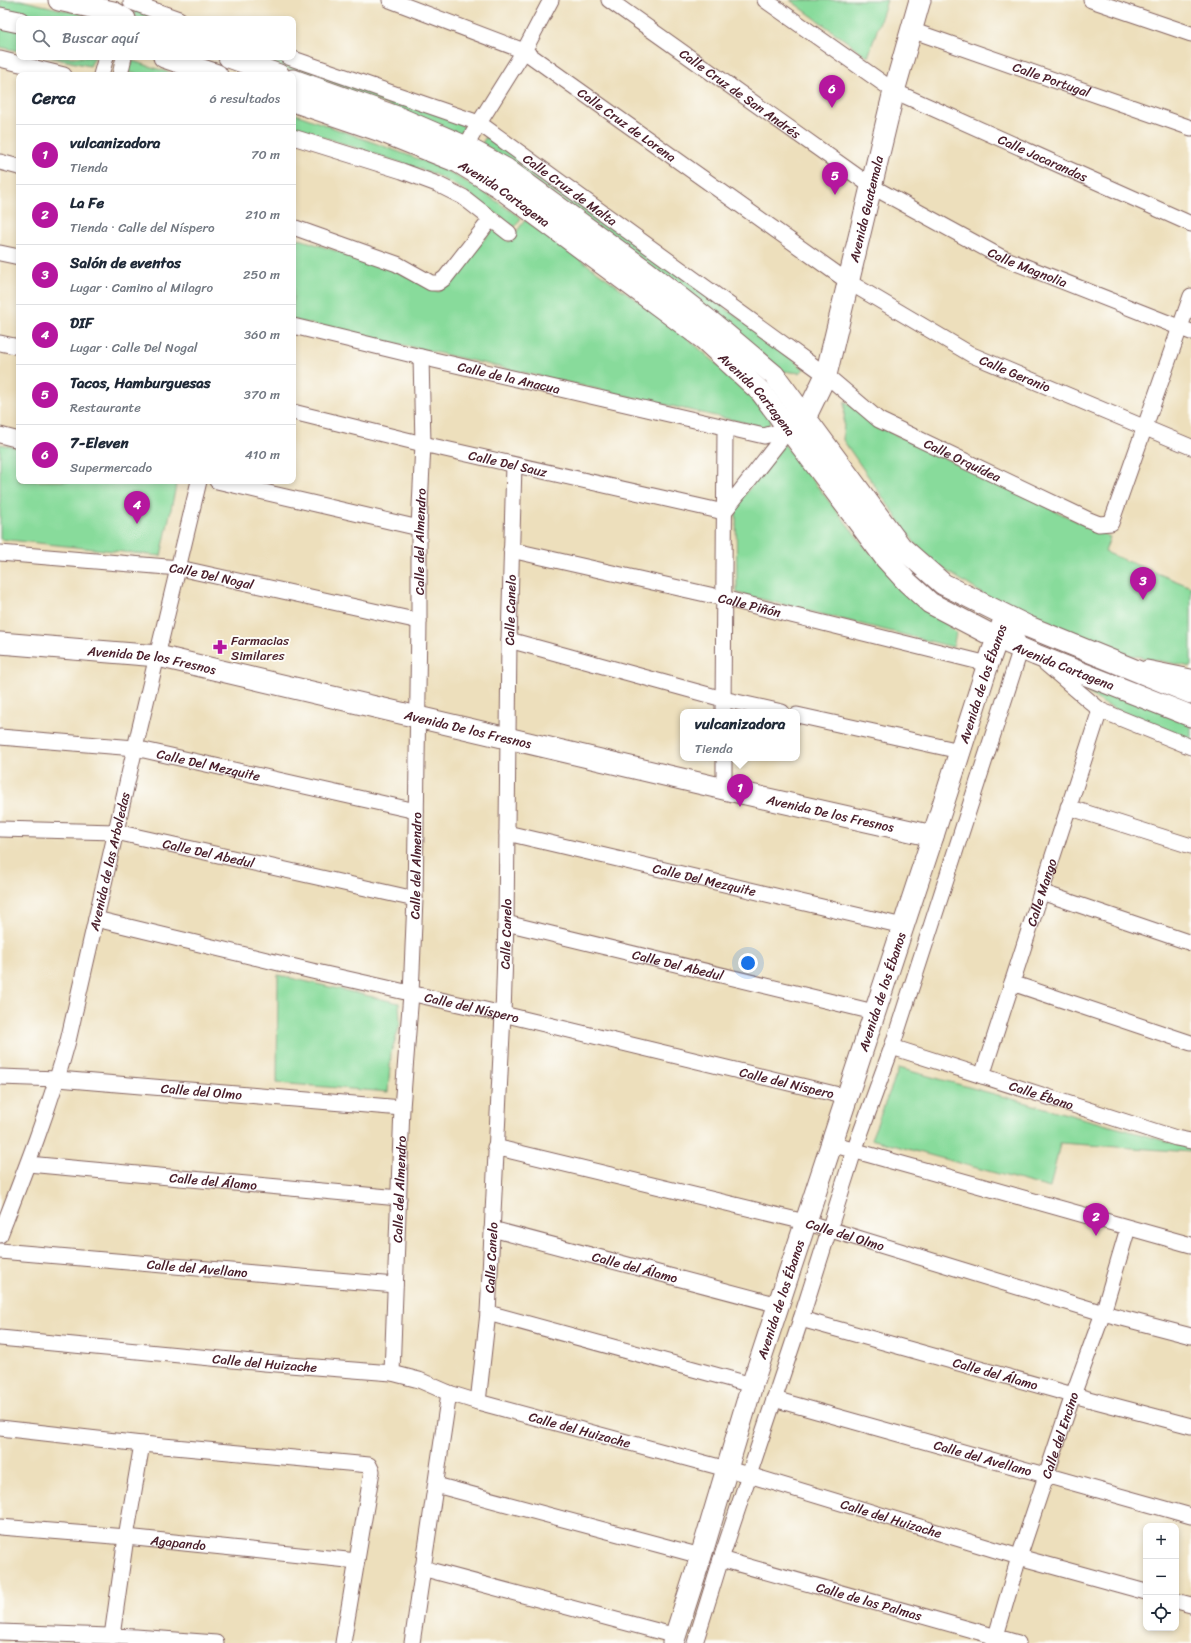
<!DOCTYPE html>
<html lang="es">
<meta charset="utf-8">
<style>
body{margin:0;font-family:Sriracha,sans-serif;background:#f6f6f7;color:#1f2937}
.controls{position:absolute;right:12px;bottom:12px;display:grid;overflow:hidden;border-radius:8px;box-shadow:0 2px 6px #0003}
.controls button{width:36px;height:36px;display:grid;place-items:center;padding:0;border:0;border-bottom:1px solid #e0e1e3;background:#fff;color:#1f2937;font:20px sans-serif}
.you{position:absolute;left:748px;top:963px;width:14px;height:14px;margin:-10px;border:3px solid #fff;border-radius:50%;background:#1a73e8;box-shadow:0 0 0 6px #1a73e833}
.badge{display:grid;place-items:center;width:26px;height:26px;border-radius:50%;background:#b5179e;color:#fff;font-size:13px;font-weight:700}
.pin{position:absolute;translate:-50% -33px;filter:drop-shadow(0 1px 2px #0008)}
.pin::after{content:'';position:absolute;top:21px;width:14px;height:12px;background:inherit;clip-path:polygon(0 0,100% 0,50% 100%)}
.popup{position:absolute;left:680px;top:709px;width:120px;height:52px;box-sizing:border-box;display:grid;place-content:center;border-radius:8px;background:#fff;filter:drop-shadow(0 1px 3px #0005);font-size:13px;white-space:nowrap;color:#747a83}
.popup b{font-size:15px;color:#1f2937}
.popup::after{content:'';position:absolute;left:50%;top:100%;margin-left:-8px;border:8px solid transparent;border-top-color:#fff}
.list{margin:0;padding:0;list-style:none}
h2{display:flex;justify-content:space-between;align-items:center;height:52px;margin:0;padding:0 16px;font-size:17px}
h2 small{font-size:13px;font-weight:400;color:#747a83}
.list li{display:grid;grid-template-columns:26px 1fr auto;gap:12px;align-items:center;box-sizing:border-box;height:60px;padding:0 16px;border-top:1px solid #e0e1e3}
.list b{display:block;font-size:15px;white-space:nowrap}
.list p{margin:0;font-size:13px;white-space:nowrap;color:#747a83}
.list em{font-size:13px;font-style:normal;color:#747a83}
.icon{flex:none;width:22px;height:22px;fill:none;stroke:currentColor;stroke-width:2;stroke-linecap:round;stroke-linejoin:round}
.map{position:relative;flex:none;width:1191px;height:1643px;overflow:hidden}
.search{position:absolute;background:#fff;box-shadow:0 2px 6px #0003;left:16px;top:16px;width:280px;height:44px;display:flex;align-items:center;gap:10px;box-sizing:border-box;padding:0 14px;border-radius:8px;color:#747a83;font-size:15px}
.panel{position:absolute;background:#fff;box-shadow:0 2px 6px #0003;left:16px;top:72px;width:280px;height:412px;border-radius:8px}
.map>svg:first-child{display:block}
.green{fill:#88db9b;stroke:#697d63}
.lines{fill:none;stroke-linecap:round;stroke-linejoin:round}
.street-casing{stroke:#83625e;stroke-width:17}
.secondary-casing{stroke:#83625e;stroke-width:23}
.street{stroke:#fff;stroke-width:15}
.secondary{stroke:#fff;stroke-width:21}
.labels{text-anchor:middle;stroke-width:4;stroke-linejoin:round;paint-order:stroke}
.street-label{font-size:13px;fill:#4a1f2b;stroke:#fdfcf7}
.poi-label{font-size:13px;fill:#4a1f2b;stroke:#fdfcf7;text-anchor:start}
</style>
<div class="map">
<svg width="1191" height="1643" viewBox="0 0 1191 1643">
<rect width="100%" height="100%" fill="#fdfcf7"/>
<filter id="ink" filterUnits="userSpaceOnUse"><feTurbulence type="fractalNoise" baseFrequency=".025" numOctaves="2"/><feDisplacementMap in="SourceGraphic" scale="8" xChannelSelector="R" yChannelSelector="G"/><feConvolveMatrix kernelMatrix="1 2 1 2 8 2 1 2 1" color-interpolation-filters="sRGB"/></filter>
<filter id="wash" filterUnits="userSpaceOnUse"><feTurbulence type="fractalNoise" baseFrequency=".012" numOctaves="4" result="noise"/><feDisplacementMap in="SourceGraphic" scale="16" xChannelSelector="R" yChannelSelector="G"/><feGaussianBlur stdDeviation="0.9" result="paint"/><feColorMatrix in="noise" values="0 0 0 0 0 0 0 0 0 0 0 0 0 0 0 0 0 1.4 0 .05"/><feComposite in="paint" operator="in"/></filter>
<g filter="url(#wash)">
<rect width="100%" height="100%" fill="#eddfbc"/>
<path class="green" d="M0 0H20L103 19H62L0 11Z
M790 0H887L868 57Z
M136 8 167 19H141L134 16Z
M0 23 19 27V51L0 47Z
M48 57H95L90 66Z
M252 57H277L451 118 465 127 459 134 344 88Z
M133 61 177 75H139L128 72Z
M293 113 440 167 480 190 521 218 515 227 464 190 432 173 293 127Z
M488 134 782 350 804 369 800 373 783 371 643 260 482 143Z
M525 220 672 325 740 384 772 418 768 428 293 320V237L389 268 439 292 493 229 509 242Z
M845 401 875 425 1110 537 1105 552 1191 587V667L1120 653 994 601 939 566 916 545 843 440Z
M0 444 19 448V481H177L161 556 0 539Z
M784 444 865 547 956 633 953 647 737 593 736 506Z
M1059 670 1191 722V743L1102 703Z
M278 975 399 1003 400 1024 391 1053 388 1092 277 1083Z
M899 1068 1191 1148V1152L1060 1143 1050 1188 871 1139Z"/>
</g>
<g filter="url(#ink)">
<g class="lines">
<defs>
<g id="street">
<path id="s1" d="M390 0 524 51 847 281 972 355 1191 447"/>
<path id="s2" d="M609 0 871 186 1001 257 1191 332"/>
<path id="s3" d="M765 0 894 91 1191 224"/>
<path d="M1091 0 1191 34"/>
<path d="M131 2 179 19"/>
<path id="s4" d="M911 30 1191 128"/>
<path id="s5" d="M288 57 479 123 826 375 879 420 1089 520 1099 524 1111 523 1191 296"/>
<path d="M0 59 64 75"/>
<path d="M101 75 106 57"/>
<path d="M120 75 124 57"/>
<path d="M293 137 402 171 437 184 463 197 509 233"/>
<path d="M461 155 479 123 524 51 551 0"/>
<path d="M0 162 19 167"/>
<path d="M293 227 397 264 431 283H438L445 278 491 219"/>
<path d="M0 253 19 257"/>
<path id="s6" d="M293 326 421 357 764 436 788 429"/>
<path d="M0 343 19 347"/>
<path id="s7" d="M293 412 423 444 724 512 789 429"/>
<path d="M0 435 19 440"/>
<path d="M217 481 419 528"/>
<path id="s8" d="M511 550 723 598 988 664"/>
<path id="s9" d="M0 553 179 568 419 621"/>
<path d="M509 640 723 699 782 712"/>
<path d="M1045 663 1100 710 1191 747"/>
<path d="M1147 668 1191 677"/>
<path d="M723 712 725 428"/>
<path d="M797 715 960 751"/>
<path id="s10" d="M0 737 135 748 416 811"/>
<path d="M724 758V789"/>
<path d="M1068 807 1191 846"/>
<path id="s11" d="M0 829 116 832 415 899"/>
<path id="s12" d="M507 833 903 926"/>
<path d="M1041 892 1191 943"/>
<path id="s13" d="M96 919 312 971 503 1014 847 1097"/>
<path id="s14" d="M506 923 874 1012"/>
<path d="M1012 983 1191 1043"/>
<path id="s15" d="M892 1047 1176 1138 1191 1141"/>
<path id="s16" d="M982 1076 1100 710"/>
<path id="s17" d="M0 1077 58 1079 402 1108"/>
<path d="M831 1144 1191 1245"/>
<path id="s18" d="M495 1147 805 1222 1103 1313 1191 1336"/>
<path id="s19" d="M28 1164 399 1198"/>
<path id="s20" d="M492 1229 779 1305"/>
<path id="s21" d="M0 1235C25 1171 50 1107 68 1041L135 748 199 481"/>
<path id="s22" d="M0 1251 395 1285"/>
<path d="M488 1313 752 1385"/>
<path id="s23" d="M801 1319 1073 1395 1191 1426"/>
<path id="s24" d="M0 1338 264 1363 392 1373 419 1380 449 1393 478 1402 749 1475 1019 1557 1146 1592"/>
<path id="s25" d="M392 1373 402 1108 411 994 415 899 419 621V528L423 444 421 357"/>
<path id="s26" d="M774 1399 1191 1516"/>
<path id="s27" d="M478 1402 488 1313 503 1014 506 923 509 640 514 465"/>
<path d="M0 1428 142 1444 369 1465 372 1471 343 1643"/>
<path d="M436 1485 701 1556"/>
<path id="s28" d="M0 1527 126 1537 357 1561"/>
<path id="s29" d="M721 1559 1018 1643"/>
<path d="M422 1568 676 1636"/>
<path d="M1176 1601 1191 1605"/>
<path d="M0 1632 136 1637 216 1643"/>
<path d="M112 1636 126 1537 142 1444"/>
<path d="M412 1643 449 1393"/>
<path d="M695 1643 721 1559 801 1319 854 1151 892 1047 1021 648 1006 617"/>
<path id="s30" d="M994 1643 1019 1557 1073 1395 1103 1313 1128 1228"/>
</g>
<g id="secondary">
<path d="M59 0 113 12 125 19"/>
<path d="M0 18 19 22"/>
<path d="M164 57 217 75"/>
<path d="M229 57 279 75"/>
<path d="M293 80 397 117 466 147 506 169 647 272 716 326 774 375 901 547 943 584 1029 627 1191 693"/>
<path id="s31" d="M293 101 378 130 458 162 499 187 705 340 761 392 886 559 907 582 930 603 997 638 1036 655 1191 716"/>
<path id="s32" d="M795 424 806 416 826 375 894 91 920 0"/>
<path id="s33" d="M0 643 158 656 724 789 933 836"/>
<path id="s34" d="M673 1643 701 1556 752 1385 933 836 988 664 1002 625"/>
</g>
</defs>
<use href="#street" class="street-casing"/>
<use href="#secondary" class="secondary-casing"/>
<use href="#street" class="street"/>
<use href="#secondary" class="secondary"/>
</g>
</g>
<defs>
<symbol id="pharmacy-bare" viewBox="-9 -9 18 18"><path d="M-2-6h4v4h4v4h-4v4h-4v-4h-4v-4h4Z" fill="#b5179e" stroke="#fdfcf7" stroke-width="2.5" paint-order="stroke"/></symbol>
</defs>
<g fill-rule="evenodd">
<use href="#pharmacy-bare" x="210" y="637" width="20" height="20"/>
</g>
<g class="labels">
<g class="street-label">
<text dy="5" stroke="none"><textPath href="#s4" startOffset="149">Calle Portugal</textPath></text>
<text dy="5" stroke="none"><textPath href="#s2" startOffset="161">Calle Cruz de San Andrés</textPath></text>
<text dy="5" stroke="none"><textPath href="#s1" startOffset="270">Calle Cruz de Lorena</textPath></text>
<text dy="5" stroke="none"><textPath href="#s3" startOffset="321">Calle Jacarandas</textPath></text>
<text dy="5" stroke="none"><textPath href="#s5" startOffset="315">Calle Cruz de Malta</textPath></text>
<text dy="5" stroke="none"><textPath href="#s31" startOffset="232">Avenida Cartagena</textPath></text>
<text dy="5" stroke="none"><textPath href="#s32" startOffset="230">Avenida Guatemala</textPath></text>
<text dy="5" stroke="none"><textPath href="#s2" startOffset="498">Calle Magnolia</textPath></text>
<text dy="5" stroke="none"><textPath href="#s1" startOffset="732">Calle Geranio</textPath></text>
<text dy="5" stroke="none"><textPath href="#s6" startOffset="222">Calle de la Anacua</textPath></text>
<text dy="5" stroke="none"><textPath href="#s31" startOffset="556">Avenida Cartagena</textPath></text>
<text dy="5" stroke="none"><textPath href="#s5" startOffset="793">Calle Orquídea</textPath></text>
<text dy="5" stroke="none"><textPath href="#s7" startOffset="221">Calle Del Sauz</textPath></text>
<text dy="5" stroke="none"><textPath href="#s25" startOffset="832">Calle del Almendro</textPath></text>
<text dy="5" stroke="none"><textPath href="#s9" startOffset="213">Calle Del Nogal</textPath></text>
<text dy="5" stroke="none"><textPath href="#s8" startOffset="245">Calle Piñón</textPath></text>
<text dy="5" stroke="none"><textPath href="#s27" startOffset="793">Calle Canelo</textPath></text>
<text dy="5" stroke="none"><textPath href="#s33" startOffset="153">Avenida De los Fresnos</textPath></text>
<text dy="5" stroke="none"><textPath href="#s31" startOffset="976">Avenida Cartagena</textPath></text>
<text dy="5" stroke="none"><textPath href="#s34" startOffset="1008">Avenida de los Ébanos</textPath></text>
<text dy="5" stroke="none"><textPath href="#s33" startOffset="477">Avenida De los Fresnos</textPath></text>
<text dy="5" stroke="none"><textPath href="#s10" startOffset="211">Calle Del Mezquite</textPath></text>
<text dy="5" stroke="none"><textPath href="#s33" startOffset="849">Avenida De los Fresnos</textPath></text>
<text dy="5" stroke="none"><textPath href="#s11" startOffset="211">Calle Del Abedul</textPath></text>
<text dy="5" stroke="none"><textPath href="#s21" startOffset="390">Avenida de las Arboledas</textPath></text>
<text dy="5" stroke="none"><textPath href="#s25" startOffset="508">Calle del Almendro</textPath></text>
<text dy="5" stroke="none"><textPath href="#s12" startOffset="203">Calle Del Mezquite</textPath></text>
<text dy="5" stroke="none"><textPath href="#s16" startOffset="193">Calle Mango</textPath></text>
<text dy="5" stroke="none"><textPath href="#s27" startOffset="469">Calle Canelo</textPath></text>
<text dy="5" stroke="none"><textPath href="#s14" startOffset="177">Calle Del Abedul</textPath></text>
<text dy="5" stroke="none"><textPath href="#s34" startOffset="684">Avenida de los Ébanos</textPath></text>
<text dy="5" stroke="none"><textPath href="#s13" startOffset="386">Calle del Níspero</textPath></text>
<text dy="5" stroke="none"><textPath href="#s13" startOffset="710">Calle del Níspero</textPath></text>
<text dy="5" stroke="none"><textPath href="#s17" startOffset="202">Calle del Olmo</textPath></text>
<text dy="5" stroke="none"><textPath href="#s15" startOffset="157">Calle Ébano</textPath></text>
<text dy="5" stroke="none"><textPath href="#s19" startOffset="186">Calle del Álamo</textPath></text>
<text dy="5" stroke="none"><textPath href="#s25" startOffset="184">Calle del Almendro</textPath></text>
<text dy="5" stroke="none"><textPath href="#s18" startOffset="361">Calle del Olmo</textPath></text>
<text dy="5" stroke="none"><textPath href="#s27" startOffset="145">Calle Canelo</textPath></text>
<text dy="5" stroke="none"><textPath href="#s20" startOffset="148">Calle del Álamo</textPath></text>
<text dy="5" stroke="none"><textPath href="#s22" startOffset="198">Calle del Avellano</textPath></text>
<text dy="5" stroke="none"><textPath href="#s34" startOffset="360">Avenida de los Ébanos</textPath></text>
<text dy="5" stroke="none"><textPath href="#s24" startOffset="266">Calle del Huizache</textPath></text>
<text dy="5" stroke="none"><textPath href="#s23" startOffset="202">Calle del Álamo</textPath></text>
<text dy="5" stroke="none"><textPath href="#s24" startOffset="590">Calle del Huizache</textPath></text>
<text dy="5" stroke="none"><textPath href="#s30" startOffset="218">Calle del Encino</textPath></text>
<text dy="5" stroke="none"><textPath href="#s26" startOffset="217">Calle del Avellano</textPath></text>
<text dy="5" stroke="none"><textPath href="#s24" startOffset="914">Calle del Huizache</textPath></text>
<text dy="5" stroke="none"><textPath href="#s28" startOffset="179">Agapando</textPath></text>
<text dy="5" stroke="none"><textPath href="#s29" startOffset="154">Calle de las Palmas</textPath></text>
</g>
<g class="poi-label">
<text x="231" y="645">Farmacias<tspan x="231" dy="15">Similares</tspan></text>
</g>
</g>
</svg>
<div class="controls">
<button>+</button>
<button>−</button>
<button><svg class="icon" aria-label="locate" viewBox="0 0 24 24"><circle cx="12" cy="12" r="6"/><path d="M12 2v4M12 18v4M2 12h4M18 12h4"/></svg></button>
</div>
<div class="you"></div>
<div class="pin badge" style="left:740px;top:807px">1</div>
<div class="popup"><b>vulcanizadora</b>Tienda</div>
<div class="pin badge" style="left:1096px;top:1236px">2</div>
<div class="pin badge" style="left:1143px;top:600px">3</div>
<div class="pin badge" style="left:137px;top:524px">4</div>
<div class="pin badge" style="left:835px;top:195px">5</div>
<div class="pin badge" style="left:832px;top:108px">6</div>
<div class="search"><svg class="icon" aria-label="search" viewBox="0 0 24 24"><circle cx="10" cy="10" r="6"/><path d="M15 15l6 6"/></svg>Buscar aquí</div>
<section class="panel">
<h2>Cerca<small>6 resultados</small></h2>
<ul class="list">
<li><span class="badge">1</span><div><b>vulcanizadora</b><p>Tienda</p></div><em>70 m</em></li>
<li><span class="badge">2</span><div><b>La Fe</b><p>Tienda · Calle del Níspero</p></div><em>210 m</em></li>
<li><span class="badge">3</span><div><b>Salón de eventos</b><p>Lugar · Camino al Milagro</p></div><em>250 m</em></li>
<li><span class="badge">4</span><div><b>DIF</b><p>Lugar · Calle Del Nogal</p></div><em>360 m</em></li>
<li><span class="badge">5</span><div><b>Tacos, Hamburguesas</b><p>Restaurante</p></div><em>370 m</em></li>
<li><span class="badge">6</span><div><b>7-Eleven</b><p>Supermercado</p></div><em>410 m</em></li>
</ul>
</section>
</div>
